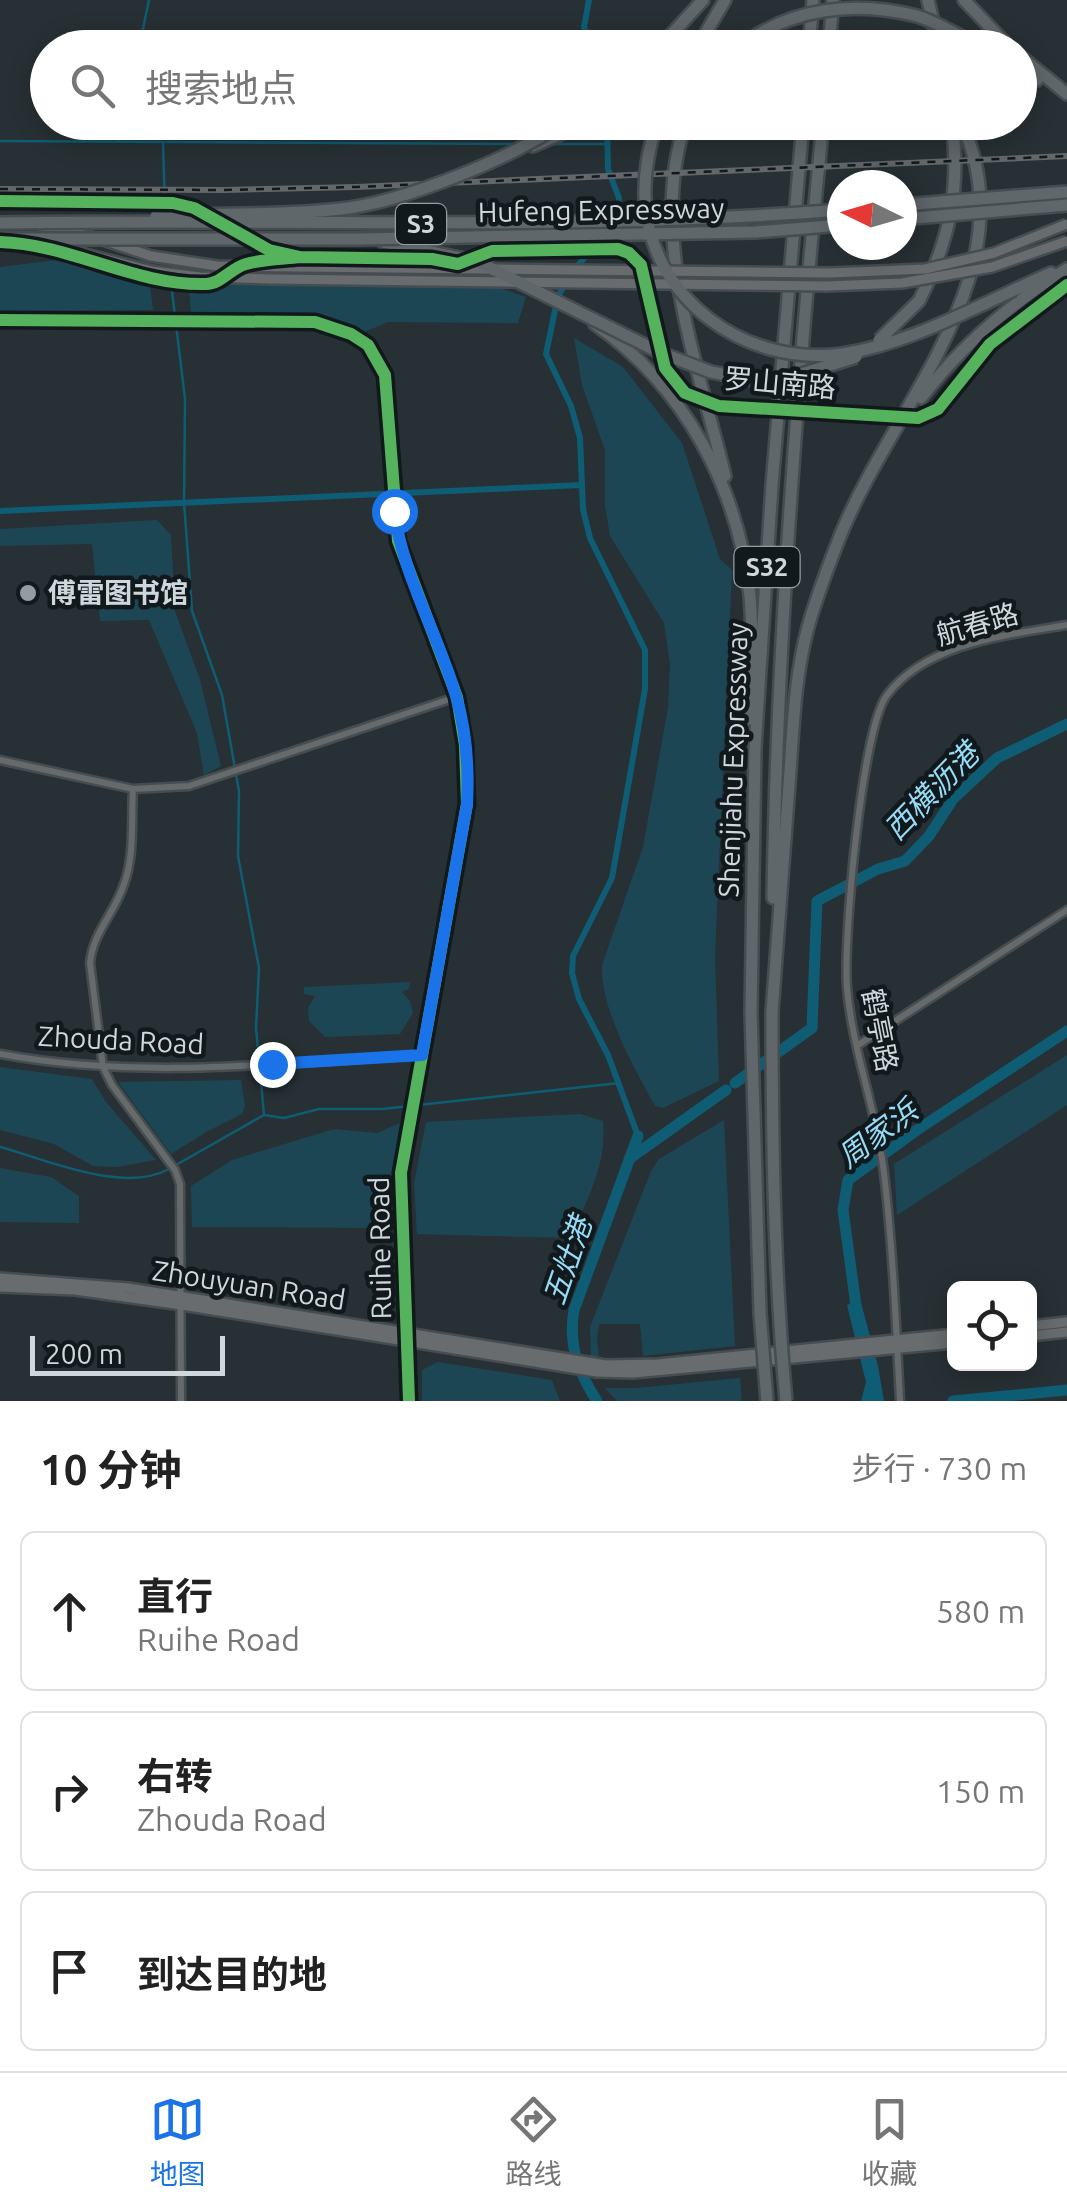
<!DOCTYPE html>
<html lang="zh">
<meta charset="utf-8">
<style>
body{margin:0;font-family:Ubuntu,"Noto Sans SC",sans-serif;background:#f2f2f2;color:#222}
.controls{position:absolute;right:30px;bottom:30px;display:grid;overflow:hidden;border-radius:15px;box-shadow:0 5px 25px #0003}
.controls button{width:90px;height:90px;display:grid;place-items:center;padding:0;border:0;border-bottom:2px solid #e0e0e0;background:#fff;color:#222;font:50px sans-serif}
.compass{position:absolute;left:827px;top:170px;width:90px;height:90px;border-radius:50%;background:#fff;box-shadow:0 5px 25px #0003;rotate:275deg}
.scale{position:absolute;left:30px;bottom:25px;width:195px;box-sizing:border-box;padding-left:10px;border:5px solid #cdd7dc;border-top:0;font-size:28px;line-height:35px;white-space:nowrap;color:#cdd7dc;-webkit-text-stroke:8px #11191c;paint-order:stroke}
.stop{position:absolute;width:30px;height:30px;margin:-22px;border:8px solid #1a73e8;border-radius:50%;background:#fff}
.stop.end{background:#1a73e8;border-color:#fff;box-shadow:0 2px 10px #0008}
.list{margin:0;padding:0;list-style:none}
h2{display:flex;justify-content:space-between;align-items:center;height:130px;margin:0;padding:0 40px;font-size:42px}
h2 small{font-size:32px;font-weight:400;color:#767676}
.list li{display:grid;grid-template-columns:65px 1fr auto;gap:30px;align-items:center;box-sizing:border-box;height:160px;margin:0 20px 20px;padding:0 20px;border:2px solid #e0e0e0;border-radius:15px}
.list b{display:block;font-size:38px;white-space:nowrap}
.list p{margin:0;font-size:32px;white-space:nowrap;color:#767676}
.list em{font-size:32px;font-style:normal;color:#767676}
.icon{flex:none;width:55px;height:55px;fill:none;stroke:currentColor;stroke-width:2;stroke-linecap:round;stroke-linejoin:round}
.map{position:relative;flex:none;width:1067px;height:1401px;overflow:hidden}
.search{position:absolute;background:#fff;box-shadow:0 5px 25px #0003;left:30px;right:30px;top:30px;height:110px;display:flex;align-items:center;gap:25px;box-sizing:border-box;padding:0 35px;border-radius:55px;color:#767676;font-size:38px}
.sheet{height:670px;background:#fff}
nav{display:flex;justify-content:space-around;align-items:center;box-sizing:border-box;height:140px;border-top:2px solid #e0e0e0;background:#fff;font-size:28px;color:#767676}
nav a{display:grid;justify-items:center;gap:5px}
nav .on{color:#1a73e8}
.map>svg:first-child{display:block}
.green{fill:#1d4655}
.water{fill:#0f5d74}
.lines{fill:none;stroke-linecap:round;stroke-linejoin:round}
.stream{stroke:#0f5d74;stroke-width:2.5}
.canal{stroke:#0f5d74;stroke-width:6}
.river{stroke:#0f5d74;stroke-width:11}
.street-casing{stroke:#464d51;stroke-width:11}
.secondary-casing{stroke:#464d51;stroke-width:14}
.highway-casing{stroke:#464d51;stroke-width:16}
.street{stroke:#666a6b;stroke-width:6}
.secondary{stroke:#686c6e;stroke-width:9}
.highway{stroke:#60676a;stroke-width:11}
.rail-casing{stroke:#63676a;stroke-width:6}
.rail{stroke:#11191c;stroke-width:2.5;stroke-dasharray:8;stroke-linecap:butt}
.street-bridge-casing{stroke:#464d51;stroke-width:11;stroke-linecap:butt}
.secondary-bridge-casing{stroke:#464d51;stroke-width:14;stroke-linecap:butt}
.highway-bridge-casing{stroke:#464d51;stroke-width:16;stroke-linecap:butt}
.street-bridge{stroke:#666a6b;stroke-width:6}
.secondary-bridge{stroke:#686c6e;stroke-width:9}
.highway-bridge{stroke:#60676a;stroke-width:11}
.cycleway-casing{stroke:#11191c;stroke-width:19}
.cycleway{stroke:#56b35d;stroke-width:12}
.route{stroke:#1a73e8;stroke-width:12}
.poi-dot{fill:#939da1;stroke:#11191c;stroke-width:4}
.labels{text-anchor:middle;stroke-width:9;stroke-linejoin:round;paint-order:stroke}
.shield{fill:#11191c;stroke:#959ea2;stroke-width:2.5}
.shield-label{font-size:25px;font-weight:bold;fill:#cdd7dc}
.street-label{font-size:28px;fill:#cdd7dc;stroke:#11191c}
.poi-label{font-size:28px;font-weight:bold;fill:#cdd7dc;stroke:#11191c;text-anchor:start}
.water-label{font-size:30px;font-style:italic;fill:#95dbf6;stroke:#11191c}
</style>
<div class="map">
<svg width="1067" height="1401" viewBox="0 0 1067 1401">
<rect width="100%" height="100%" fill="#273034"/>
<path class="green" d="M73 258 147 260 153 310 0 311V267Z
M186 262 403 263 441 268 526 297 518 323 388 322 362 333C324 307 239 314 191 312Z
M574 338 623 367 682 443 720 559 732 570 715 956 719 1081 663 1108 655 1106C634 1068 600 1008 602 965L643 847 668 708 670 664 664 623 610 536 605 505V450L582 385Z
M157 520 171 535 175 611 200 680 221 766 204 775 197 733 149 620 100 621 92 544 0 546V529Z
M410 982 409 989 402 992 410 1001 413 1013 400 1034 325 1037 309 1021 308 1008 315 996 304 994V987Z
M1067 1055V1105L897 1215 894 1164Z
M0 1067 92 1079 106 1102 156 1160 117 1167 93 1166 54 1144 0 1130Z
M241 1080 245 1106 242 1114 208 1131 171 1154 118 1082Z
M580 1114 603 1121C607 1165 588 1198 570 1238L417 1234 414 1183 426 1122Z
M724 1120 735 1346 643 1356 640 1324H599L597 1339 599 1356 591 1357 590 1327 651 1171 659 1159Z
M400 1123 390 1183 389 1228 192 1227 191 1186 232 1160 334 1129 377 1133Z
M0 1168 51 1177 79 1196V1223L0 1222Z
M438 1362 552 1380 560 1401H422V1370Z
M740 1378 742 1401H617L605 1388H636Z"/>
<path class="water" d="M860 1299 878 1366 884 1401H861L866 1382 847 1305Z"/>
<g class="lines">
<path class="stream" d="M139 48 149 0
M0 141 518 144
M118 141 122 122
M163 142 165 211
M551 144H607
M171 283 185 399 184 502 192 611 222 695 239 791 238 856 259 968 256 1028 264 1115
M0 1147C48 1160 123 1194 169 1169
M176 1165 264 1115 284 1118 319 1109H382L619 1083"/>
<path class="canal" d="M589 0 584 27 591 48
M607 122 608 169 619 198V216L574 270 558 296 546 354 571 406 580 438 583 509 590 538 645 650V689L612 878 573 956 572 973 579 999 608 1055 638 1136
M0 511 581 485"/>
<path class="river" d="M735 1083 812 1028 817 901 878 869 905 861 929 836 953 799 997 758 1067 724
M629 1159 726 1090
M857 1313 843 1210 848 1180 917 1130 1067 1031
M597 1401C578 1372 568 1344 574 1310L638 1136
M953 1401 1067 1390"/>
<defs>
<path id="street" d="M0 201 173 203 202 213
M79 257C107 265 188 292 214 283 222 280 225 273 232 269
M300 257 432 259 463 263
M475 260 492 251 526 250
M249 263 300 257 269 250 252 242
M0 320 315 322 351 334 368 345 385 375 398 541 457 697 465 745 467 804 401 1173 409 1401
M0 760 133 789 189 786 456 697
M133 789C131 819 135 855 124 884 115 913 93 932 90 963L103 1067 112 1085 175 1170 180 1184 181 1401
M858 1045 1067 910
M0 1054C140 1080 282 1063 422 1055
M900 1401C896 1325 893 1249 884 1173 877 1111 852 1050 847 987 843 940 862 728 887 695 926 643 1007 635 1067 625"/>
<path id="secondary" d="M43 226 92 237
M106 241 151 256
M42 243 152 271
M0 1278 128 1288 606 1365 658 1364 954 1334
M0 1287 75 1290 182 1305 597 1372 633 1373 954 1343
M1030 1326 1067 1322
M1030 1336 1067 1332"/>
<path id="highway" d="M928 0 939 48
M964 0 1010 48
M967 39 981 48
M659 48 703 0
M697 48 725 0
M809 48 813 0
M829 48 833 0
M1020 56 1067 94
M1020 69 1037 80
M686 122C647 232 699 368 725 476
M533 146 589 122
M383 242 460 258
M1014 290 1051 273
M919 301C949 241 961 190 952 122
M595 324C685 387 738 487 750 596 754 636 750 678 750 719
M921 398C961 346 1011 303 1067 269
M773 898C777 639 797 380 823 122
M772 1012C778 937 783 861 789 785 793 733 794 679 808 627 817 596 829 564 841 534 893 405 1031 270 961 122
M751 1013 755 748 772 485 803 122"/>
</defs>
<use href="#street" class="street-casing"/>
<use href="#secondary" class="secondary-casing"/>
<use href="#highway" class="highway-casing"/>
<use href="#street" class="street"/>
<use href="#secondary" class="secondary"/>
<use href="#highway" class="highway"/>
<defs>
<path id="rail" d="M0 189 224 190 356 187 1067 156"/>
</defs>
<use href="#rail" class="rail-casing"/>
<use href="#rail" class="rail"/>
<defs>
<path id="street-bridge" d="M526 250 618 249 629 253 641 265 665 368 685 393 719 406 918 418 938 409 990 344 1067 285"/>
<path id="secondary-bridge" d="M151 256 217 266 830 273 925 269 994 253 1067 224
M152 271 200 277 271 279 827 286 902 283 992 267 1067 241"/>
<path id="highway-bridge" d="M738 48C789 8 854 0 917 16 934 21 951 32 967 39
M772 48 817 41 850 45
M657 122C649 148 644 171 645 198 649 299 746 367 842 354 902 345 960 315 1014 290
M902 205 1067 192
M156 216C217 213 281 216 341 209 403 202 513 158 564 122
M902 219 1067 205
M0 223C281 218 562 232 842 210
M0 239H359L755 232 842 225
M460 258 482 264 661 353 711 372 754 380 792 377 856 357
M879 340 919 301
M772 1012C772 1142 774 1271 786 1401
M751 1013 760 1313 767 1401"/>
</defs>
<use href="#street-bridge" class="street-bridge-casing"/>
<use href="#secondary-bridge" class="secondary-bridge-casing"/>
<use href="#highway-bridge" class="highway-bridge-casing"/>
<use href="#street-bridge" class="street-bridge"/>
<use href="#secondary-bridge" class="secondary-bridge"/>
<use href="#highway-bridge" class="highway-bridge"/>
<defs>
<path id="cycleway" d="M0 201 173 203 194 208 269 250 300 257C283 259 263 259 246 264 231 268 221 284 206 284 135 286 71 244 0 242
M300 257 432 259 458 264 492 251 618 249 629 253 641 265 665 368 685 393 719 406 918 418 938 409 990 344 1067 285
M0 320 315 322 351 334 368 345 385 375 398 541 457 697 465 745 467 804 401 1173 409 1401"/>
</defs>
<use href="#cycleway" class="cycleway-casing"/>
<use href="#cycleway" class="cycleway"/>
</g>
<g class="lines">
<path class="route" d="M272 1064 422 1055 467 804C469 768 466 730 456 696 437 631 404 579 394 511"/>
</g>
<circle class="poi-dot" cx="28" cy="593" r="10"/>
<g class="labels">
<g class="shield">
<rect x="396" y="204" width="50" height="40" rx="8"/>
<rect x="734.5" y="547" width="65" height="40" rx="8"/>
</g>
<g class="shield-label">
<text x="421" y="233">S3</text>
<text x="767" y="576">S32</text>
</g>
<g class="street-label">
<text transform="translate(601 210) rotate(-1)" y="10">Hufeng Expressway</text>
<text transform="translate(780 383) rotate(5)" y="10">罗山南路</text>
<text transform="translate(977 624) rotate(-16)" y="10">航春路</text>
<text transform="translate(733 760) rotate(-88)" y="10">Shenjiahu Expressway</text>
<text transform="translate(880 1030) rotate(79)" y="10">鹤亭路</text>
<text transform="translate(121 1040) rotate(3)" y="10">Zhouda Road</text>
<text transform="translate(380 1248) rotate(-91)" y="10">Ruihe Road</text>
<text transform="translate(249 1285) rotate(9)" y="10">Zhouyuan Road</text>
</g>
<g class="poi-label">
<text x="48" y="603">傅雷图书馆</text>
</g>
<g class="water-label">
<text transform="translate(932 792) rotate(-46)" y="10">西横沥港</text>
<text transform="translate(878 1134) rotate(-37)" y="10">周家浜</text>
<text transform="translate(568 1261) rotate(-71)" y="10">五灶港</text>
</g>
</g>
</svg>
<div class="controls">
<button><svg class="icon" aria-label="locate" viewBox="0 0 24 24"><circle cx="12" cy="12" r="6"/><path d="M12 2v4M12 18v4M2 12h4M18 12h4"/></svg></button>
</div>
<svg class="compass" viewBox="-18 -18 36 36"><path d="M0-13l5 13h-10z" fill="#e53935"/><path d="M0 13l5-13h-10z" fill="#767676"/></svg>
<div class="scale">200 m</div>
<div class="stop" style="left:394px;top:511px"></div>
<div class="stop end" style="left:272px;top:1064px"></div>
<div class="search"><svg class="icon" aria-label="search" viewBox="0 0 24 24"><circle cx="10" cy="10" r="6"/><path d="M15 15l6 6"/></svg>搜索地点</div>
</div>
<section class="sheet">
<h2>10 分钟<small>步行 · 730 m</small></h2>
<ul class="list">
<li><svg class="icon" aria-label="ahead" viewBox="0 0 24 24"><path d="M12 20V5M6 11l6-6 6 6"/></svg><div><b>直行</b><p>Ruihe Road</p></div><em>580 m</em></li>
<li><svg class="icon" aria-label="right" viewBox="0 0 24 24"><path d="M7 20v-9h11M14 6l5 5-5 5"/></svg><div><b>右转</b><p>Zhouda Road</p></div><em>150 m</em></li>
<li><svg class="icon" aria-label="arrive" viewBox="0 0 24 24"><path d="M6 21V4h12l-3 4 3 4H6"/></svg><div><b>到达目的地</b></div></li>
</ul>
</section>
<nav>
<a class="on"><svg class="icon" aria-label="map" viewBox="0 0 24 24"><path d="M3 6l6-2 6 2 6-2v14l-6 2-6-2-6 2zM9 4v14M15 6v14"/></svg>地图</a>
<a><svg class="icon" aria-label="directions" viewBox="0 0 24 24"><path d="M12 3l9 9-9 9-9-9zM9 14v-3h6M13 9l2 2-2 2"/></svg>路线</a>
<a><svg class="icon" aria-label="saved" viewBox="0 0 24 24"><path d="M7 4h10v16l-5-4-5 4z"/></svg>收藏</a>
</nav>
